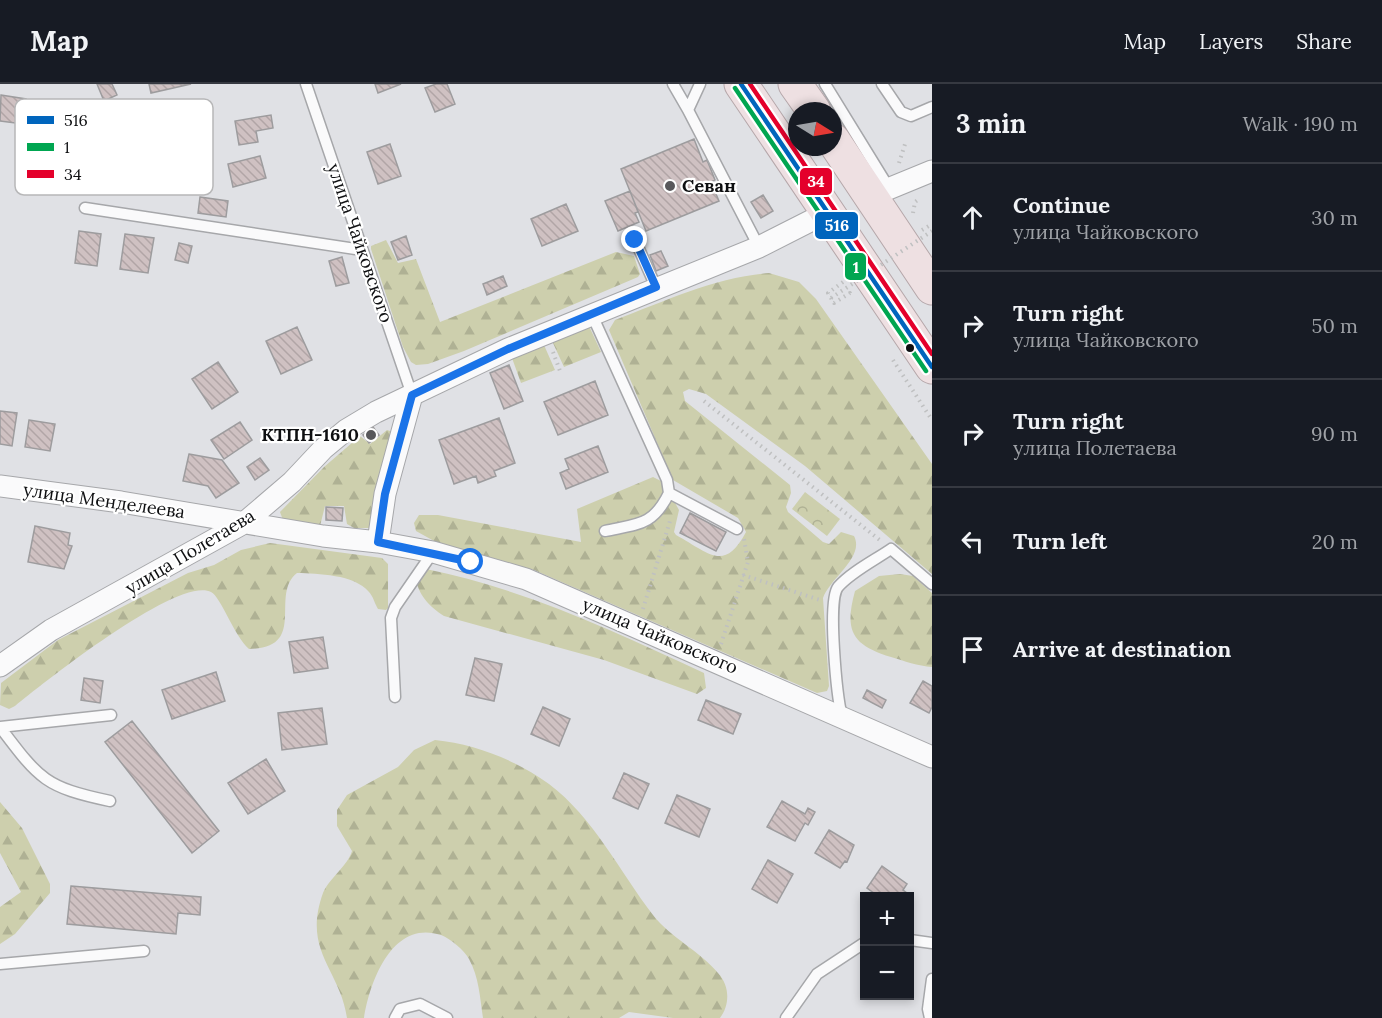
<!DOCTYPE html>
<meta charset="utf-8">
<style>
body{margin:0;font-family:Lora,serif;background:#20242c;color:#f1f3f6}
.controls{position:absolute;right:18px;bottom:18px;display:grid;overflow:hidden;border-radius:0px;box-shadow:0 3px 9px #0003}
.controls button{width:54px;height:54px;display:grid;place-items:center;padding:0;border:0;border-bottom:2px solid #363941;background:#171b24;color:#f1f3f6;font:30px sans-serif}
.compass{position:absolute;left:788px;top:18px;width:54px;height:54px;border-radius:50%;background:#171b24;box-shadow:0 3px 9px #0003;rotate:101deg}
.stop{position:absolute;width:18px;height:18px;margin:-14px;border:4px solid #1a73e8;border-radius:50%;background:#fff}
.stop.end{background:#1a73e8;border-color:#fff;box-shadow:0 2px 6px #0008}
.list{margin:0;padding:0;list-style:none}
h2{display:flex;justify-content:space-between;align-items:center;height:78px;margin:0;padding:0 24px;font-size:26px}
h2 small{font-size:20px;font-weight:400;color:#9ea1a6}
.list li{display:grid;grid-template-columns:39px 1fr auto;gap:18px;align-items:center;box-sizing:border-box;height:108px;padding:0 24px;border-top:2px solid #363941}
.list b{display:block;font-size:22px;white-space:nowrap}
.list p{margin:0;font-size:20px;white-space:nowrap;color:#9ea1a6}
.list em{font-size:20px;font-style:normal;color:#9ea1a6}
.icon{flex:none;width:33px;height:33px;fill:none;stroke:currentColor;stroke-width:2;stroke-linecap:round;stroke-linejoin:round}
.map{position:relative;flex:none;width:932px;height:934px;overflow:hidden}
header{display:flex;align-items:center;gap:36px;box-sizing:border-box;height:84px;padding:0 30px;background:#171b24;border-bottom:2px solid #363941}
header strong{font-size:28px}
nav{display:flex;gap:33px;margin-inline-start:auto;font-size:21px}
main{display:flex}
aside{flex:1;background:#171b24}
.map>svg:first-child{display:block}
.forest{fill:url(#forest-firs)}
.park{fill:url(#park-crowns)}
.building{fill:url(#building-back-hatch);stroke:#9d9c9e;stroke-width:1.5}
.lines{fill:none;stroke-linecap:round;stroke-linejoin:round}
.lane-casing{stroke:#a6a7aa;stroke-width:13}
.street-casing{stroke:#a6a7aa;stroke-width:23}
.highway-casing{stroke:#b5a7aa;stroke-width:35}
.path{stroke:#bfc0c1;stroke-width:4;stroke-dasharray:1.5 4.5;stroke-linecap:butt}
.lane{stroke:#fafafb;stroke-width:10}
.street{stroke:#fafafb;stroke-width:21}
.highway{stroke:#eee0e2;stroke-width:33}
.path-bridge{stroke:#bfc0c1;stroke-width:4;stroke-dasharray:1.5 4.5;stroke-linecap:butt}
.bus-1-casing{stroke:#fff;stroke-width:9}
.bus-2-casing{stroke:#fff;stroke-width:9}
.bus-3-casing{stroke:#fff;stroke-width:9}
.bus-1{stroke:#0065bd;stroke-width:4.5}
.bus-2{stroke:#00a651;stroke-width:4.5}
.bus-3{stroke:#e4002b;stroke-width:4.5}
.route{stroke:#1a73e8;stroke-width:8}
.poi-dot{fill:#58585b;stroke:#fff;stroke-width:2}
.bus-dot{fill:#0e0f11;stroke:#fff;stroke-width:2}
.labels{text-anchor:middle;stroke-width:4.5;stroke-linejoin:round;paint-order:stroke}
.poi-label{font-size:18px;font-weight:bold;fill:#0e0f11;stroke:#fff;text-anchor:start}
.street-label{font-size:18px;fill:#0e0f11;stroke:#fff}
.key{fill:#fff;stroke:#b7b7b8;stroke-width:1.5}
.key-label{font-size:16px;fill:#0e0f11}
.line-badge{stroke:#fff;stroke-width:2}
.badge-label{font-size:16px;text-anchor:middle;font-weight:bold;fill:#fff}
</style>
<header>
<strong>Map</strong>
<nav><a>Map</a><a>Layers</a><a>Share</a></nav>
</header>
<main>
<div class="map">
<svg width="932" height="934" viewBox="0 0 932 934">
<defs>
<pattern id="forest-firs" width="22" height="20" patternUnits="userSpaceOnUse" patternTransform="scale(1.5)"><rect width="22" height="20" fill="#cdcfad"/><path d="M5 1l3.5 6h-7zM16 11l3.5 6h-7z" fill="#afb194"/></pattern>
<pattern id="park-crowns" width="20" height="18" patternUnits="userSpaceOnUse" patternTransform="scale(1.5)"><rect width="20" height="18" fill="#cdcfad"/><path d="M2 6a3 3 0 1 1 6 0M12 15a3 3 0 1 1 6 0" fill="none" stroke="#afb194"/></pattern>
<pattern id="building-back-hatch" width="6" height="6" patternUnits="userSpaceOnUse" patternTransform="scale(1.5)"><rect width="6" height="6" fill="#cfc1c2"/><path d="M-1 5l2 2M0 0l6 6M5-1l2 2" fill="none" stroke="#b1a5a6"/></pattern>
</defs>
<rect width="100%" height="100%" fill="#e0e1e5"/>
<path class="forest" d="M386 156 398 179 416 175 440 238 616 168 634 172 640 190 638 193 464 267 428 280 416 281 411 278 403 263 371 165V162Z
M769 189 799 198 816 215 932 380V490L805 382 706 310 689 305 683 308 685 317 790 401 791 409 786 423 788 428 823 458 829 460 841 448 854 452C865 473 830 494 823 514L829 602 827 607 817 609 534 486 434 457 416 447 414 439 419 431H438L581 458 577 425 653 393 663 398 665 408 654 430 604 449C635 445 652 447 670 417H674L679 426 674 448 676 451C709 469 724 489 746 448L738 434 673 396 609 246 615 236C665 217 716 193 769 189Z
M589 242 601 268 564 283 553 259 555 256Z
M544 261 555 286 521 299 512 274Z
M387 346 393 348 370 444H354L347 440 344 422H325L320 442 283 436 280 428 324 383 360 352 370 360Z
M270 459 382 474 388 480V524L386 526 378 525C375 520 373 512 369 508 354 490 318 490 297 489 269 511 309 564 249 565 234 552 221 513 211 508 179 491 43 599 15 622L9 625 0 621 1 599 58 556 188 489 214 481 241 466Z
M426 485C524 505 614 547 704 589L706 604 697 610 604 576 444 532C430 523 417 510 416 493Z
M900 490 913 492 932 509V583C918 582 904 577 891 573 852 561 844 547 855 507L879 492Z
M435 656C475 660 516 676 549 700 593 733 620 788 653 831 671 854 700 867 718 889 730 902 730 921 720 934H673L629 928 619 934H483C480 914 479 893 469 875 464 866 451 855 441 851 393 835 370 896 364 934H347C340 885 302 867 323 809 330 793 347 783 352 767L337 742V726L347 711 398 683 414 666Z
M0 718 22 744 50 800V809L15 850 0 860V823L21 808 0 769Z"/>
<path class="park" d="M805 408 840 435 827 452 792 425Z"/>
<path class="building" d="M97 0H112L117 11 104 17Z
M149 0H191L151 9Z
M375 0H401L378 9Z
M436 0H447L455 20 435 28 425 4Z
M1 11 26 15 23 40 0 37Z
M271 31 273 44 256 47 258 58 239 61 235 37Z
M694 55 703 78 707 76 715 96 711 98 719 117 646 147 621 85Z
M390 60 401 92 378 100 367 68Z
M260 72 266 94 233 103 228 80Z
M630 107 638 128 635 129 639 138 618 147 605 117Z
M763 111 773 127 761 134 751 118Z
M200 113 228 117 226 133 198 129Z
M566 120 578 147 542 162 531 135Z
M79 147 101 150 97 182 75 179Z
M125 150 154 154 148 189 120 185Z
M406 152 412 171 398 176 391 158Z
M179 159 192 162 188 179 175 176Z
M661 167 668 182 656 187 650 171Z
M342 173 349 199 336 202 329 177Z
M503 192 507 202 487 211 483 200Z
M297 243 312 276 281 290 266 257Z
M218 278 238 308 212 325 192 295Z
M509 281 523 317 504 325 490 289Z
M595 297 608 331 558 351 544 318Z
M0 327 17 329 12 362 0 360Z
M499 334 515 379 494 387 496 392 478 399 476 392 454 400 439 356Z
M29 336 55 340 50 367 25 363Z
M240 338 252 356 224 375 211 356Z
M373 343 379 351 369 359 363 351Z
M598 362 608 388 566 405 560 389 569 385 565 375Z
M189 370 222 376 239 399 216 414 208 402 183 397Z
M260 374 269 386 255 396 247 383Z
M326 423 343 424 342 437 326 436Z
M690 429 726 448 716 467 680 449Z
M35 442 70 449 68 461 72 462 64 485 28 478Z
M323 553 328 584 294 589 289 558Z
M475 574 502 580 494 617 466 611Z
M216 588 225 617 172 635 162 606Z
M84 594 103 597 100 619 81 616Z
M923 597 932 602V623L929 629 910 619Z
M867 606 886 616 882 624 863 614Z
M706 616 741 630 733 650 698 636Z
M543 623 570 635 559 662 531 650Z
M322 624 327 660 282 666 278 629Z
M132 637 219 747 192 769 105 658Z
M266 675 285 707 248 730 228 699Z
M624 689 649 700 638 725 613 714Z
M677 711 710 725 699 753 665 739Z
M782 717 805 730 808 724 815 728 808 741 805 739 795 757 767 743Z
M829 746 854 761 847 778 845 777 840 784 815 769Z
M768 776 793 790 777 819 752 805Z
M882 782 907 800 903 806 911 812 910 814 878 812 867 804Z
M71 802 201 813 200 831 178 829 176 850 67 840Z"/>
<g class="lines">
<defs>
<path id="lane" d="M306 0 412 311
M673 0 688 26
M700 0 688 26 759 163
M825 0 889 104
M882 0 901 28 911 32 932 23
M85 124 362 166
M635 156 656 203
M592 231 667 396 669 409 737 445
M605 447C638 440 653 442 669 409
M395 613 391 534 395 523 433 468
M842 633C837 613 827 517 838 503 851 488 875 476 891 465L932 500
M0 643C40 696 45 703 110 717
M0 643 111 631
M910 856 932 859
M0 880 144 867
M395 934 400 925 420 920 447 934
M786 934 817 890 864 859
M930 934 928 925 932 895"/>
<path id="street" d="M871 112 932 87
M0 402 121 418 323 452 378 458 433 468 526 495 932 673
M378 458 385 410 412 311
M0 582 51 546 244 439 292 398 323 365 346 346 376 328 508 265 759 163 826 129"/>
<path id="highway" d="M741 0 932 283
M795 0 814 27
M833 56 932 204"/>
</defs>
<use href="#lane" class="lane-casing"/>
<use href="#street" class="street-casing"/>
<use href="#highway" class="highway-casing"/>
<path class="path" d="M899 79 906 57
M913 129 915 118 919 115
M922 146 932 140
M843 198 828 209 834 219 850 209 851 212
M553 268 560 287
M893 276 932 336
M704 317 881 457
M743 491 820 516
M643 525 670 437
M721 560 748 478 744 455"/>
<use href="#lane" class="lane"/>
<use href="#street" class="street"/>
<use href="#highway" class="highway"/>
<path class="path-bridge" d="M831 214 932 147"/>
<defs>
<path id="bus-1" d="M741 0 932 283"/>
<path id="bus-2" d="M735 4 926 287"/>
<path id="bus-3" d="M750 0 932 270"/>
</defs>
<use href="#bus-1" class="bus-1-casing"/>
<use href="#bus-2" class="bus-2-casing"/>
<use href="#bus-3" class="bus-3-casing"/>
<use href="#bus-1" class="bus-1"/>
<use href="#bus-2" class="bus-2"/>
<use href="#bus-3" class="bus-3"/>
</g>
<g class="lines">
<path class="route" d="M471 478 378 458 385 410 412 311 508 265 656 203 635 156"/>
</g>
<g class="poi-dot">
<circle cx="670" cy="102" r="6"/>
<circle cx="371" cy="351" r="6"/>
</g>
<circle class="bus-dot" cx="910" cy="264" r="5"/>
<g class="labels">
<g class="poi-label">
<text x="682" y="108">Севан</text>
<text x="359" y="357" text-anchor="end">КТПН-1610</text>
</g>
<g class="street-label">
<text transform="translate(360 159) rotate(71)" y="6">улица Чайковского</text>
<text transform="translate(104 417) rotate(8)" y="6">улица Менделеева</text>
<text transform="translate(190 468) rotate(-31)" y="6">улица Полетаева</text>
<text transform="translate(660 552) rotate(23)" y="6">улица Чайковского</text>
</g>
</g>
<rect x="15" y="15" width="198" height="96" rx="9" class="key"/>
<rect x="27" y="32" width="27" height="8" fill="#0065bd"/>
<rect x="27" y="59" width="27" height="8" fill="#00a651"/>
<rect x="27" y="86" width="27" height="8" fill="#e4002b"/>
<g class="key-label">
<text x="64" y="42">516</text>
<text x="64" y="69">1</text>
<text x="64" y="96">34</text>
</g>
<g class="line-badge">
<rect x="799" y="83" width="34" height="29" rx="6" fill="#e4002b"/>
<rect x="814" y="127" width="45" height="29" rx="6" fill="#0065bd"/>
<rect x="844" y="168" width="23" height="29" rx="6" fill="#00a651"/>
</g>
<g class="badge-label">
<text x="816" y="103">34</text>
<text x="837" y="147">516</text>
<text x="856" y="189">1</text>
</g>
</svg>
<div class="controls">
<button>+</button>
<button>−</button>
</div>
<svg class="compass" viewBox="-18 -18 36 36"><path d="M0-13l5 13h-10z" fill="#e53935"/><path d="M0 13l5-13h-10z" fill="#9ea1a6"/></svg>
<div class="stop" style="left:471px;top:478px"></div>
<div class="stop end" style="left:635px;top:156px"></div>
</div>
<aside>
<h2>3 min<small>Walk · 190 m</small></h2>
<ul class="list">
<li><svg class="icon" aria-label="ahead" viewBox="0 0 24 24"><path d="M12 20V5M6 11l6-6 6 6"/></svg><div><b>Continue</b><p>улица Чайковского</p></div><em>30 m</em></li>
<li><svg class="icon" aria-label="right" viewBox="0 0 24 24"><path d="M7 20v-9h11M14 6l5 5-5 5"/></svg><div><b>Turn right</b><p>улица Чайковского</p></div><em>50 m</em></li>
<li><svg class="icon" aria-label="right" viewBox="0 0 24 24"><path d="M7 20v-9h11M14 6l5 5-5 5"/></svg><div><b>Turn right</b><p>улица Полетаева</p></div><em>90 m</em></li>
<li><svg class="icon" aria-label="left" viewBox="0 0 24 24"><path d="M17 20v-9H6M10 6l-5 5 5 5"/></svg><div><b>Turn left</b></div><em>20 m</em></li>
<li><svg class="icon" aria-label="arrive" viewBox="0 0 24 24"><path d="M6 21V4h12l-3 4 3 4H6"/></svg><div><b>Arrive at destination</b></div></li>
</ul>
</aside>
</main>
